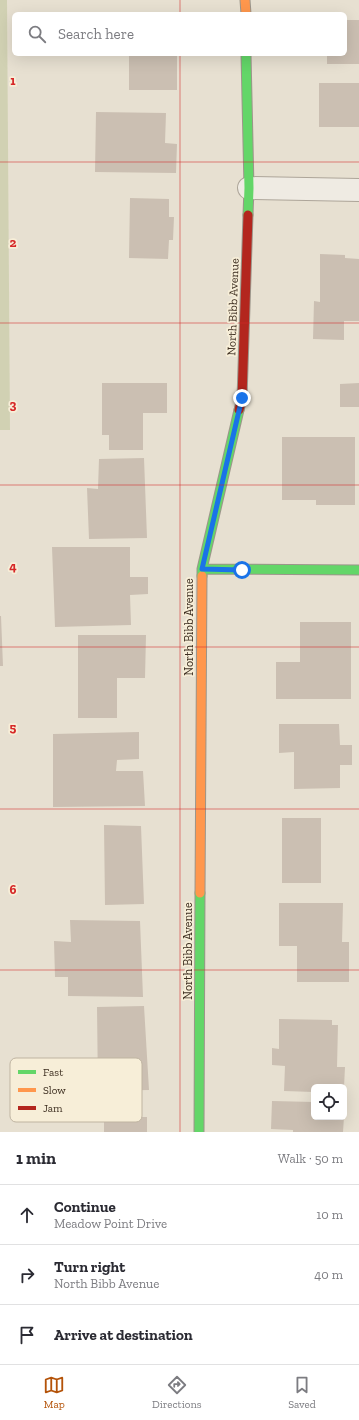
<!DOCTYPE html>
<meta charset="utf-8">
<style>
body{margin:0;font-family:"Zilla Slab",serif;background:#f2f2f3;color:#2b2b33}
.controls{position:absolute;right:12px;bottom:12px;display:grid;overflow:hidden;border-radius:6px;box-shadow:0 4px 16px #0002}
.controls button{width:36px;height:36px;display:grid;place-items:center;padding:0;border:0;border-bottom:1px solid #e1e1e2;background:#fff;color:#2b2b33;font:20px sans-serif}
.stop{position:absolute;width:12px;height:12px;margin:-9px;border:3px solid #1a73e8;border-radius:50%;background:#fff}
.stop.end{background:#1a73e8;border-color:#fff;box-shadow:0 1px 4px #0008}
.list{margin:0;padding:0;list-style:none}
h2{display:flex;justify-content:space-between;align-items:center;height:52px;margin:0;padding:0 16px;font-size:17px}
h2 small{font-size:13px;font-weight:400;color:#7c7c81}
.list li{display:grid;grid-template-columns:26px 1fr auto;gap:12px;align-items:center;box-sizing:border-box;height:60px;padding:0 16px;border-top:1px solid #e1e1e2}
.list b{display:block;font-size:15px;white-space:nowrap}
.list p{margin:0;font-size:13px;white-space:nowrap;color:#7c7c81}
.list em{font-size:13px;font-style:normal;color:#7c7c81}
.icon{flex:none;width:22px;height:22px;fill:none;stroke:currentColor;stroke-width:2;stroke-linecap:round;stroke-linejoin:round}
.map{position:relative;flex:none;width:359px;height:1132px;overflow:hidden}
.search{position:absolute;background:#fff;box-shadow:0 4px 16px #0002;left:12px;right:12px;top:12px;height:44px;display:flex;align-items:center;gap:10px;box-sizing:border-box;padding:0 14px;border-radius:6px;color:#7c7c81;font-size:15px}
.sheet{height:232px;background:#fff}
nav{display:flex;justify-content:space-around;align-items:center;box-sizing:border-box;height:56px;border-top:1px solid #e1e1e2;background:#fff;font-size:11px;color:#7c7c81}
nav a{display:grid;justify-items:center;gap:2px}
nav .on{color:#b45309}
.map>svg:first-child{display:block}
.cemetery{fill:#d1d1b3}
.building{fill:#cbbfb2}
.lines{fill:none;stroke-linecap:round;stroke-linejoin:round}
.street-casing{stroke:#ada599;stroke-width:24}
.fast-casing{stroke:#9c958a;stroke-width:11}
.slow-casing{stroke:#9c958a;stroke-width:11}
.jam-casing{stroke:#9c958a;stroke-width:11}
.street{stroke:#efebe3;stroke-width:22}
.fast{stroke:#63d668;stroke-width:9}
.slow{stroke:#ff974d;stroke-width:9}
.jam{stroke:#b3261e;stroke-width:9}
.route{stroke:#1a73e8;stroke-width:5}
.grid{fill:none;stroke:#d62828;stroke-width:1;stroke-opacity:0.55}
.labels{text-anchor:middle;stroke-width:3.5;stroke-linejoin:round;paint-order:stroke}
.street-label{font-size:12px;fill:#3d2e20;stroke:#f7eed8}
.key{fill:#f7eed8;stroke:#bfb4a1;stroke-width:1}
.key-label{font-size:11px;fill:#3d2e20}
.grid-label{font-size:13px;text-anchor:middle;font-weight:bold;fill:#d62828;stroke:#f7eed8;stroke-width:3.5;stroke-linejoin:round;paint-order:stroke}
</style>
<div class="map">
<svg width="359" height="1132" viewBox="0 0 359 1132">
<rect width="100%" height="100%" fill="#e7e0d1"/>
<path class="cemetery" d="M0 0H7L10 430H0Z"/>
<path class="building" d="M345 20H359V64H327V54H345Z
M129 54H177V90H129Z
M319 83H359V127H319Z
M96 112 166 113 165 143 177 144 176 173 95 172Z
M130 198 169 199V217H174L173 240H169L168 259 129 258Z
M320 254 345 255V258L359 259V321H344V340L313 339 314 301 320 302Z
M102 383H167V413H143V450H109V435H102Z
M359 383V407H340V384Z
M282 437H355V505H316V500H282Z
M144 458 147 538 89 539 87 488 98 489 99 459Z
M52 547H130V577H148V594L130 595 131 625 55 627Z
M0 616H1L3 666H0Z
M300 622H351V699H276V662H300Z
M78 635H146L145 678H117V718H78Z
M279 724H339L340 745H352V765H340V788L294 789V752L279 753Z
M139 732V759L117 760 116 771H143L145 806 53 807V734Z
M282 818H321V883H282Z
M104 825 141 826 144 904 105 905Z
M279 903H343L342 942H349V982H297V946H279Z
M70 920 140 921 143 997 68 996V977H55L54 941 71 942Z
M144 1006 149 1090 98 1091 97 1007Z
M279 1019 332 1020V1025H338L337 1067H345L344 1087H314V1092L284 1091 285 1066 272 1065V1048L279 1049Z
M272 1101 314 1102V1117H344L343 1132H293V1130L271 1129Z
M104 1117H147V1132H104Z"/>
<g class="lines">
<defs>
<path id="street" d="M249 188 359 190"/>
<path id="fast" d="M246 54 249 188 248 215
M202 569 359 570
M202 576V569L239 410
M199 1132 200 893"/>
<path id="slow" d="M245 0 246 14
M200 893 202 576"/>
<path id="jam" d="M239 410 242 398 248 215"/>
</defs>
<use href="#street" class="street-casing"/>
<use href="#fast" class="fast-casing"/>
<use href="#slow" class="slow-casing"/>
<use href="#jam" class="jam-casing"/>
<use href="#street" class="street"/>
<use href="#fast" class="fast"/>
<use href="#slow" class="slow"/>
<use href="#jam" class="jam"/>
</g>
<g class="lines">
<path class="route" d="M242 398 202 569 242 570"/>
</g>
<path class="grid" d="M180 0V14M180 54V1132M0 162H359M0 323H359M0 485H359M0 647H359M0 809H359M0 970H359"/>
<g class="labels">
<g class="street-label">
<text transform="translate(233 307) rotate(-88)" y="4">North Bibb Avenue</text>
<text transform="translate(189 627) rotate(-90)" y="4">North Bibb Avenue</text>
<text transform="translate(188 951) rotate(-90)" y="4">North Bibb Avenue</text>
</g>
</g>
<rect x="10" y="1058" width="132" height="64" rx="6" class="key"/>
<rect x="18" y="1070" width="18" height="4" fill="#63d668"/>
<rect x="18" y="1088" width="18" height="4" fill="#ff974d"/>
<rect x="18" y="1106" width="18" height="4" fill="#b3261e"/>
<g class="key-label">
<text x="43" y="1076">Fast</text>
<text x="43" y="1094">Slow</text>
<text x="43" y="1112">Jam</text>
</g>
<g class="grid-label">
<text x="13" y="85">1</text>
<text x="13" y="247">2</text>
<text x="13" y="409">3</text>
<text x="13" y="571">4</text>
<text x="13" y="732">5</text>
<text x="13" y="894">6</text>
</g>
</svg>
<div class="controls">
<button><svg class="icon" aria-label="locate" viewBox="0 0 24 24"><circle cx="12" cy="12" r="6"/><path d="M12 2v4M12 18v4M2 12h4M18 12h4"/></svg></button>
</div>
<div class="stop" style="left:242px;top:570px"></div>
<div class="stop end" style="left:242px;top:398px"></div>
<div class="search"><svg class="icon" aria-label="search" viewBox="0 0 24 24"><circle cx="10" cy="10" r="6"/><path d="M15 15l6 6"/></svg>Search here</div>
</div>
<section class="sheet">
<h2>1 min<small>Walk · 50 m</small></h2>
<ul class="list">
<li><svg class="icon" aria-label="ahead" viewBox="0 0 24 24"><path d="M12 20V5M6 11l6-6 6 6"/></svg><div><b>Continue</b><p>Meadow Point Drive</p></div><em>10 m</em></li>
<li><svg class="icon" aria-label="right" viewBox="0 0 24 24"><path d="M7 20v-9h11M14 6l5 5-5 5"/></svg><div><b>Turn right</b><p>North Bibb Avenue</p></div><em>40 m</em></li>
<li><svg class="icon" aria-label="arrive" viewBox="0 0 24 24"><path d="M6 21V4h12l-3 4 3 4H6"/></svg><div><b>Arrive at destination</b></div></li>
</ul>
</section>
<nav>
<a class="on"><svg class="icon" aria-label="map" viewBox="0 0 24 24"><path d="M3 6l6-2 6 2 6-2v14l-6 2-6-2-6 2zM9 4v14M15 6v14"/></svg>Map</a>
<a><svg class="icon" aria-label="directions" viewBox="0 0 24 24"><path d="M12 3l9 9-9 9-9-9zM9 14v-3h6M13 9l2 2-2 2"/></svg>Directions</a>
<a><svg class="icon" aria-label="saved" viewBox="0 0 24 24"><path d="M7 4h10v16l-5-4-5 4z"/></svg>Saved</a>
</nav>
